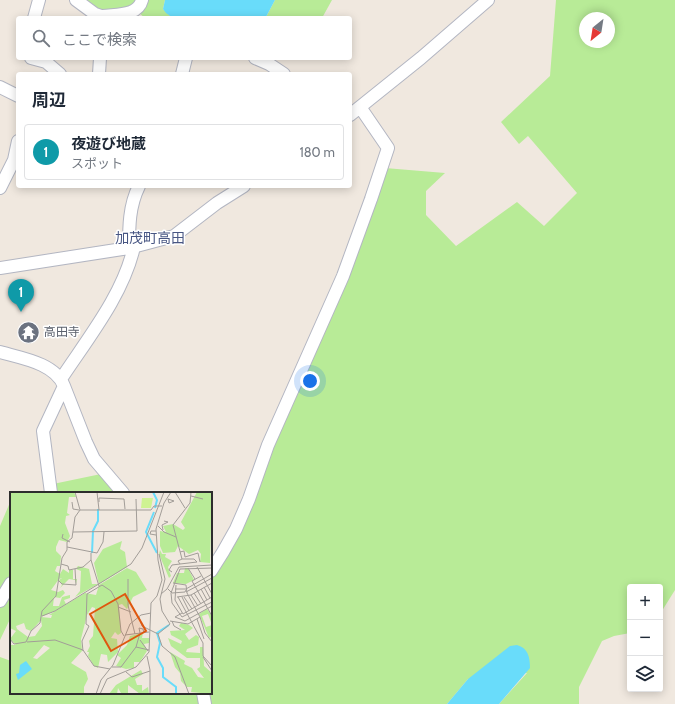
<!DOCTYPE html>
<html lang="ja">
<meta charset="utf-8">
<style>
body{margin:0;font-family:Cabin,"Noto Sans JP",sans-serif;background:#f6f6f7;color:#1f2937}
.controls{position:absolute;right:12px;bottom:12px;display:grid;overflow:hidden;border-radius:4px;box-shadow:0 2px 10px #0003}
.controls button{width:36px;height:36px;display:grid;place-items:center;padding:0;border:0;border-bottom:1px solid #e0e1e3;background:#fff;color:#1f2937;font:20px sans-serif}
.compass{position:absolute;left:579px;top:12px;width:36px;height:36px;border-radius:50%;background:#fff;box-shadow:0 2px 10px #0003;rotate:210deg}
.you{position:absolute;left:310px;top:381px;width:14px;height:14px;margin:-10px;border:3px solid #fff;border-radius:50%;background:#1a73e8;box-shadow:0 0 0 6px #1a73e833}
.badge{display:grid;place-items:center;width:26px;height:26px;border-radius:50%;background:#3d6bff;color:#fff;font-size:13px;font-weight:700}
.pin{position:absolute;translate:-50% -33px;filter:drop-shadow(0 1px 2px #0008)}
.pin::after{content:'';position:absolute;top:21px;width:14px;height:12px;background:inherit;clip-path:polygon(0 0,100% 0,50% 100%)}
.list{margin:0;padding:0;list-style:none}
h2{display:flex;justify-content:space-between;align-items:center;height:52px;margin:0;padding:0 16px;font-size:17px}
h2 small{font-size:13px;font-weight:400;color:#747a83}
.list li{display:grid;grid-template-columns:26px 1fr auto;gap:12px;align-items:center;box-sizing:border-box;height:56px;margin:0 8px 8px;padding:0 8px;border:1px solid #e0e1e3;border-radius:4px}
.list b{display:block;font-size:15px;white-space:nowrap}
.list p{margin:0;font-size:13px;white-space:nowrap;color:#747a83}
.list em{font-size:13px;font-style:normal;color:#747a83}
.icon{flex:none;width:22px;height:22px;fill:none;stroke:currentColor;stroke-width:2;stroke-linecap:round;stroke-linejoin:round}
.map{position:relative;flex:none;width:675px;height:704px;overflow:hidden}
.search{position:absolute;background:#fff;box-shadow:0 2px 10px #0003;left:16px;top:16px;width:336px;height:44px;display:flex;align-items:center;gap:10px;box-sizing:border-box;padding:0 14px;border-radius:4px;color:#747a83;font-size:15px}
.panel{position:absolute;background:#fff;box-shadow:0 2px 10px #0003;left:16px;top:72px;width:336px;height:116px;border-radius:4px}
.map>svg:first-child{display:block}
.green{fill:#b8eb97;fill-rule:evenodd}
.water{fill:#69dcfa}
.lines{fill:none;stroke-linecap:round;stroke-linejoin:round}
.minor-casing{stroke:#b3b6c2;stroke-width:14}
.minor{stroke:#fff;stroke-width:12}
.labels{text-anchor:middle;stroke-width:3;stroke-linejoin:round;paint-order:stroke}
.worship-label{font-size:12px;fill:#5b616d;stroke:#fff;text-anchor:start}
.quarter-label{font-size:14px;fill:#485683;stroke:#fff}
.inset-river{fill:none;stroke:#69dcfa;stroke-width:2}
.inset-road{fill:none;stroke:#a29d98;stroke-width:1}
.view{fill:#df570e;fill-opacity:0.15;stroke:#df570e;stroke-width:2}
.inset-edge{fill:none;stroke:#2d2d2d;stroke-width:2}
</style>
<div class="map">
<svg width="675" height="704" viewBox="0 0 675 704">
<rect width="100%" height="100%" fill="#f0e8df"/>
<path class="green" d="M82 0H140L137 6 104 13Z
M146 0H165L163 9 173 18H145L138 12Z
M275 0H332L322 18H259L266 17Z
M556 0H675V590L660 614V587H630V633L614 636 602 641 579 687V704H499L527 673 468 679 447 704H208L206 693H211V580L224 557 385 168 445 173 426 191V215L456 246 517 202 544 226 577 193 528 136 519 144 501 122 550 76ZM585 18H609V42H585Z
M101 474 119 493H54L53 484Z
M11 500V574L0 593V526Z
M11 591V617L0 640V608Z
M0 657 11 661V693H199L201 704H0Z"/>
<path class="water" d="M165 0H275L266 17 259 18H173L166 13 163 9Z
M517 645C528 648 530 657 530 668L499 704H447L468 679 510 646Z"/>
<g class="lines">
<defs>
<path id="minor" d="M76 0 95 14 107 18
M103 16C117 14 138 16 142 0
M34 18 39 0
M31 58 46 62 60 74
M255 58 269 64 284 74
M99 74 100 58
M182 74 186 58
M0 87 18 96
M350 115 421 58 488 0
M0 188 14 160 18 141
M129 248C129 227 129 206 139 186
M0 268 129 248 174 236 217 203 244 186
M0 352C21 358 55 363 64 386L43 431 51 493
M61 379C88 338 123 295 134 247
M64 386 86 442 94 459 123 493
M211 571 223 552 236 529 249 499 268 445 343 276 371 199 388 148 360 107
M0 601 11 583
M203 693 205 704"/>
</defs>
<use href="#minor" class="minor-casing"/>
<use href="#minor" class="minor"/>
</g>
<defs>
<symbol id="temple-disc" viewBox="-11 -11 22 22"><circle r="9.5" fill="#6b7280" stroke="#fff"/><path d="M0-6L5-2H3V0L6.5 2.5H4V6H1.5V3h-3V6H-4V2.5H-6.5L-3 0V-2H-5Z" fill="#fff"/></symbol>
</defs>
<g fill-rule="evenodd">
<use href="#temple-disc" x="16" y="320" width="25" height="25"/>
</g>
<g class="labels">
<g class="worship-label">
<text x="44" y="336">高田寺</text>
</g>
<g class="quarter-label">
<text x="150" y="243">加茂町高田</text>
</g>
</g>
<g transform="translate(10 492)">
<rect width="202" height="202" fill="#f0e8df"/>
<path d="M0 0H64L66 5H59L57 21 60 23 56 24 55 31 60 44 57 50 49 48 46 55V59L51 64 50 74H47L45 79 50 82 53 77 59 81V78H63V87H67L66 92 65 88 59 87 50 96 52 93 49 88 52 86 49 87 41 98 48 100 53 98 55 101 50 106 44 105 43 114H49L52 105 60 103V106L54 108 56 112 47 118 31 125 41 126 42 123H39L75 101 86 103 89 93 117 76 126 80 137 98 123 105 117 117 112 112 109 113 111 141 108 143 105 140 101 146 107 147 108 160 98 170 97 163 91 162 88 176 84 174 78 164 79 160H77L80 154 79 149 83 144 85 116 82 115 77 123 71 147 72 159 61 171 76 180 78 187 74 195V202H0V153H6L0 147 6 139 0 136ZM31 128 32 134 25 144 18 145 7 137 6 134 14 131 16 137 21 139ZM34 153 40 156 27 167 23 166ZM187 0H202L200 71 190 70 191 62 188 58 179 62 168 54 165 60 153 61 150 54V39L156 40 153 34 163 32 173 38 175 36 171 30ZM112 49 110 57 115 60 117 75 89 92 84 71 93 57ZM150 58 152 62H156L155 65 162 69 158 75 161 84 159 86 149 62ZM68 74 79 77 82 92H88L65 105 70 99 71 79 66 77ZM175 76H178L184 88 176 92 163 91 167 81H174ZM197 117 202 124V144L199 146 189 122ZM198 122 202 133 196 135 192 124ZM171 131 179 133 183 136 175 142 179 148 186 143 189 145 188 153 177 157 176 160 190 161V155H193L194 174 202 181 201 202 181 200 182 195H177L171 189 170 181 165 175 160 160 175 169 174 172 182 176 188 185 194 186 187 177 190 175V166H177L161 154 158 146 171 152 172 149 161 143 160 139 175 138 169 134ZM133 141 132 146H139V151L134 152 137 159 130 170H124V176L116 177 103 173 106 174 111 166 107 163 117 153 120 144ZM131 178 133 182 125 187 127 193H132V199L138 195 139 202H130L118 193V202L111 201 108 196 107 202H99L106 193Z" fill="#b8eb97" fill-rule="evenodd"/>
<path d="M132 6H143L141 16H131Z" fill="#cff392"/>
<path d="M16 169 22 177 8 188 6 182 9 181 10 173Z" fill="#69dcfa"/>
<path class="inset-river" d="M143 0 147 8 145 16M144 20 136 40 147 61M82 61 83 39 88 29V17M159 133 147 141 150 151 147 165 153 176V185L166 195V202"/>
<path class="inset-road" d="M65 0 70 18M87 0 89 18M165 0 175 16M181 4 193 7M158 7 159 11 164 9 158 7M62 10 63 17 69 18M89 10V6L114 7 115 17M70 18H141L144 14H152M148 34 154 40 166 45M153 38 152 33 158 30 154 29M146 39H141L140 42 146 43M63 40 127 39 126 7M53 42 52 46 60 50M57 55 87 61 93 50 94 40M170 60 174 59 175 65 188 61 190 70M81 61V68L89 94M172 67 163 33 180 11 181 0M51 72 58 74 59 78 73 75 81 68M170 72 187 70M187 75 202 102M178 76 185 87M202 76 170 77 161 101 162 111 172 125 202 110M162 80 159 78 162 73 170 72 168 69 172 67H184L187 70M191 84 182 89 202 124M118 87V113L122 130M48 88 52 92 66 93 65 77M163 91 176 93 177 101 190 125 195 141 202 150M166 93 165 108 173 122 202 105M194 95 200 106M158 97 162 101 175 100 176 98M165 97H176L202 82M191 97 197 108M176 100 202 86M184 101 191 112M151 102 157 97 169 75 202 73M181 103 188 114M167 105 181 103 202 91M168 105 193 151V164L202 174M172 105 179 119M174 105 182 117M108 115 121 120M172 121 165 125 175 129 202 114M32 124 45 119 121 72 132 56 154 0M129 125 132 134 148 142M187 127 194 147M160 129 178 132 190 125M162 129 164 134 171 138M122 130 125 142M130 141 129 136 133 137 134 141M148 142 160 132 152 119 150 107 155 87 149 62M148 142 152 154 165 165 179 202M115 143 139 140M0 147 4 152 16 150 21 139 30 131 32 119 46 104 52 66 57 58V50L62 46 65 25 70 18M130 148 138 159M17 150 45 148 73 158 84 174 100 177M126 155 130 141M73 159 72 149 79 134 76 132 77 102 92 93 101 99 108 112 111 139 114 144M137 164 140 178V202M193 165 202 179M102 175H111L126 155 139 158M116 180 122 185 140 179M86 202 91 188 103 173 120 132 131 123 141 121M90 202 97 187 126 175 139 160 141 111 147 104 152 88 148 68 146 37 154 11 161 0"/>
<path class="view" d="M115 102 136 139 101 159 80 122Z"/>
<rect width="202" height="202" class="inset-edge"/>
</g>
</svg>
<div class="controls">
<button>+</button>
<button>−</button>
<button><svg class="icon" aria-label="layers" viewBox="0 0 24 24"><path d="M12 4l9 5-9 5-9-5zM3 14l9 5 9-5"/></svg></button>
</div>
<svg class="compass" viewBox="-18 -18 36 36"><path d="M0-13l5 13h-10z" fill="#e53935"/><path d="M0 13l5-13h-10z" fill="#747a83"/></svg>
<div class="you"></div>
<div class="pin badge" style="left:21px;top:312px;background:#0f9aa8">1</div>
<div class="search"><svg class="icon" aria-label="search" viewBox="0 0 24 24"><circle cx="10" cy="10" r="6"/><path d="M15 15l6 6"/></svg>ここで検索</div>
<section class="panel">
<h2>周辺<small></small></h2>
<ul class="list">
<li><span class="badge" style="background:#0f9aa8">1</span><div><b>夜遊び地蔵</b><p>スポット</p></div><em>180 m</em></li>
</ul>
</section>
</div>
